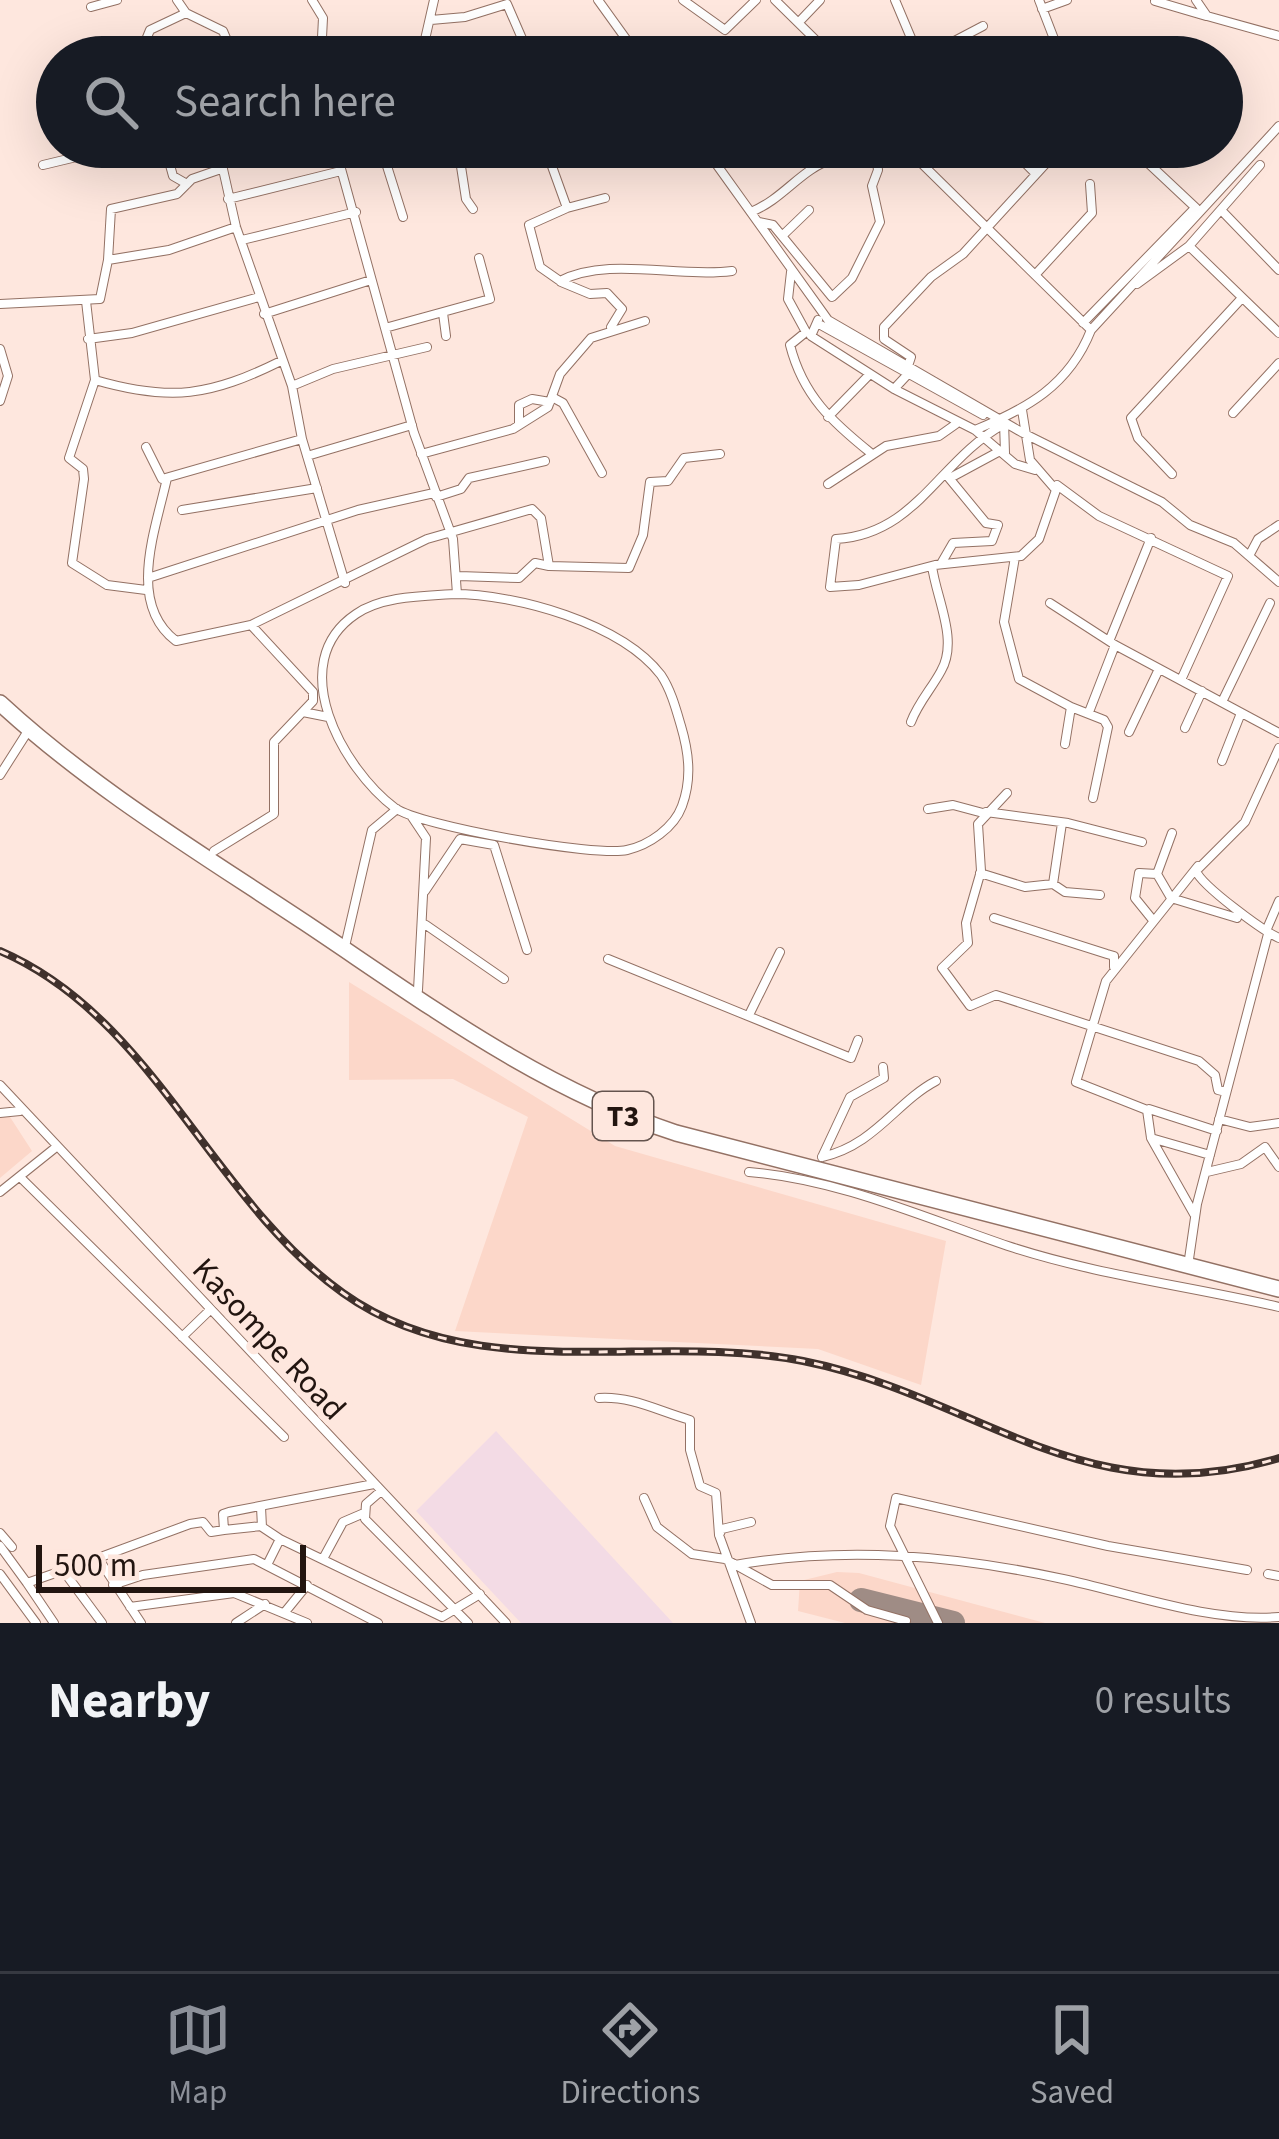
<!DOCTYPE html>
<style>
body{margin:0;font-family:"Source Sans 3",sans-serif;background:#242831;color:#f1f3f6}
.scale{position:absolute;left:36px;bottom:30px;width:270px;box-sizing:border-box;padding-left:12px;border:6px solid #221510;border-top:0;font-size:33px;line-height:42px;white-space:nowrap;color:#221510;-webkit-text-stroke:9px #fee7de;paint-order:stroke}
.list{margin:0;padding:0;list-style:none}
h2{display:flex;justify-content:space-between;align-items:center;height:156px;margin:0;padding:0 48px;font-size:51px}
h2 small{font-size:39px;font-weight:400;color:#9ea1a6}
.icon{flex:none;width:66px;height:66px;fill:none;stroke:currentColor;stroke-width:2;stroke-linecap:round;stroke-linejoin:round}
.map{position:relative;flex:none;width:1279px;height:1623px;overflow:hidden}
.search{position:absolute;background:#171b24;box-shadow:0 12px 48px #0002;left:36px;right:36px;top:36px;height:132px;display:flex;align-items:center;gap:30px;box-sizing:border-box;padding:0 42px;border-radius:66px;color:#9ea1a6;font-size:45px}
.sheet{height:348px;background:#171b24}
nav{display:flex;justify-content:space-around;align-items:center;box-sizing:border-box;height:168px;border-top:3px solid #363941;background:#171b24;font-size:33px;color:#9ea1a6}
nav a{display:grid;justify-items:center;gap:6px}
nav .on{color:#8c9099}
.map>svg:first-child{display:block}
.built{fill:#fcd7c9}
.industrial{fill:#f3dbe5}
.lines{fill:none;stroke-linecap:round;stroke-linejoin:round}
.runway{stroke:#9f8c85;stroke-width:24}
.minor-casing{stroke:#937164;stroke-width:10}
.highway-casing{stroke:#937164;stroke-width:18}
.minor{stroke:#fff;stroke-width:8}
.highway{stroke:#fff;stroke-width:15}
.rail-casing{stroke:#40312c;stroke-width:8}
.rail{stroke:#fee7de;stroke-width:3;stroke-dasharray:9;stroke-linecap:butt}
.labels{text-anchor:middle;stroke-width:12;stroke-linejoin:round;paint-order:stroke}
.shield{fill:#fee7de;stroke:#64544e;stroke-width:3}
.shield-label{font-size:30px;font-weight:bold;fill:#221510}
.street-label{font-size:33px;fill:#221510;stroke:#fee7de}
</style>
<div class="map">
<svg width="1279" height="1623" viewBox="0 0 1279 1623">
<rect width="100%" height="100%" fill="#fee7de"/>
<path class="built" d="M349 982 615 1146 946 1241 921 1385 818 1349 455 1331 528 1117 453 1079 349 1080Z
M0 1117H10L32 1151 0 1178Z
M837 1572 859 1573 1045 1623H845L798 1611 800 1581Z"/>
<path class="industrial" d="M496 1431 673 1623H521L416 1511Z"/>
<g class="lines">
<path class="runway" d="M861 1600 953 1623"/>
<defs>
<path id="minor" d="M177 0 186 13 223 31 234 57
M312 0 323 18 321 57
M598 0 639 57
M683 0 725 30 756 0
M775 0 833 57
M895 0 919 57
M1039 0 1061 57
M1196 0 1207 16 1279 36
M1155 1 1206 16
M91 7 117 0
M1042 9 1067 0
M431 20 465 17 507 4 530 57
M799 22 820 0
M139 57 150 30 186 13
M421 57 434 0
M585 57 605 50
M924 57 983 26
M1222 87 1231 79
M165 147 173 176 187 184
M218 147 236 227 292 386 302 439 345 583
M335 147 414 433 453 539 457 594
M381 147 403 217
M458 147 466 199 473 209
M545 147 567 208 605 198
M704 147 828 320 1023 433 1162 502 1190 525 1234 543 1279 582
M896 147 918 160 1091 330 1279 126
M1009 147 1035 173
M1131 147 1196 208
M1145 160 1159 147
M462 162 517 147
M43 165 118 147
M718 166 745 147
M228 199 341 171
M567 208 529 225 540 267 560 281C608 256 677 278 732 271
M809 210 782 236 832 297 852 278 880 222 872 186 878 170 875 147
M1222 211 1279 270
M751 212C785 198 800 169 835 158L831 147
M759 222 773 225 782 236
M242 240 356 212
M1189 246 1279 333
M108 260 111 209 177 194 192 179 221 169
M791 272 788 299 806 332 790 345C803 396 832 422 872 454
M1035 275 1092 213 1090 184
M561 282 590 294 607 293 622 309 611 327
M1137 284 1189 246 1260 165
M86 301 95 380 69 458 83 469 84 479 72 563 107 585 146 590
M0 304 100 299 108 260 169 250 236 227
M443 313 446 336
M264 314 371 280
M818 320 811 336 894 389
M817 323 983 415
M1083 323 1195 208
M385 328 490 299 479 258
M88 339 132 333 259 297
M0 349 8 376 0 401
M906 372 911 357 884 339V327L931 277 963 254 1061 147
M908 374 894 389 975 430 1015 464 1035 470
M95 380C171 402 210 396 281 361
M292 386 333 369 427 347
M552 397 563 403 602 473
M1233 413 1279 363
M828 417 870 374
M1004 422 1005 453
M519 424V405L532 399 550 402
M1004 424C938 461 917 534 836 539L830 587 859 585 935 565 1021 556 1039 539 1056 490 1030 460 1022 410
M975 430C1026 409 1069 386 1091 330
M146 447 162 479 302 439
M421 454 513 429 548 407 560 374 591 338 645 321
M307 456 412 425
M1172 474 1138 438 1131 418 1242 298
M167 478C156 529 126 603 176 641L251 625 427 539 532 509 541 518 549 566 629 568 643 535 650 482 668 481 684 458 720 454
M950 478 1000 451
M828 484 886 446 939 436 956 424
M1057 485 1099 516 1228 576 1181 680
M436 497 461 489 469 478 545 461
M182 510 317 488
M1249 556 1258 539 1279 525
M1015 557 1004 622 1019 679 1071 707 1065 744
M942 562 953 543 992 541 998 525 986 523 949 478
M459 576 519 578 535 563 549 566
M148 578 358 510 434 493
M453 594C516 594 621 623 661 675 671 690 676 709 681 726 689 753 692 779 682 806 674 828 649 845 627 850 595 857 420 826 395 808 343 769 283 663 356 614 382 596 423 596 453 594Z
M1050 603 1115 645 1279 733
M1110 639 1151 538
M1222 702 1270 603
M1071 707 1104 720 1108 727 1093 798
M303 712 328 717
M1089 712 1115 645
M911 722C918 703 932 688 941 671 959 640 936 598 932 566
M1185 728 1202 691
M1129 732 1159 669
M1279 748 1245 822 1196 871C1202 886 1263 931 1279 938
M1222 761 1241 713
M0 775 28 731
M1007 793 978 824 981 871 966 923 968 943 942 968 970 1006 996 995 1199 1061 1215 1075 1218 1090 1226 1092
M928 809 953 805 983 813
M986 812 1068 823 1142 842
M412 817 426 838 418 990
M1172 833 1157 874 1171 898 1237 918
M214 851 274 814V742L313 701V692L251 625
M1198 866 1106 981 1076 1082 1147 1110 1151 1138 1210 1155
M980 873 1025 887 1053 884 1062 823
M1053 884 1065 892 1100 895
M425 891 460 839 494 845 527 950
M994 918 1107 954 1114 956V967
M1152 919 1135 898 1139 873 1157 874
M426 925 504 979
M1266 931 1279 901
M346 942 372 830 397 809
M608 959 851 1058 858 1040
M749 1015 780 952
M0 1085 506 1623
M1149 1109 1217 1131
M0 1113 20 1111
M1219 1119 1250 1127 1279 1123
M1151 1138 1194 1214
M822 1157C875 1145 896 1102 936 1081
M822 1157 850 1097 884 1078 883 1067
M749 1172C838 1179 925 1218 1008 1246 1096 1275 1189 1286 1279 1307
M1207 1172 1241 1164 1265 1147 1279 1167
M20 1177 284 1437
M0 1192 55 1148
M1189 1259 1197 1204 1268 934
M182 1337 210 1310
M599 1398C632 1396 658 1411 690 1420V1450L700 1486 716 1493 719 1535
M381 1491 366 1504 365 1519 468 1623
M644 1498 657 1527 692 1554 725 1559 772 1585H830L867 1610 906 1621
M261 1507 262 1527 280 1539
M751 1522 722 1529 719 1535 751 1623
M224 1530 262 1526
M0 1533 12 1547
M0 1546 27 1583
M324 1557 343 1522 364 1513
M267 1565 280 1539 442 1617 480 1594
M735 1565C845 1546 953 1555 1063 1579 1129 1593 1211 1623 1279 1617
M57 1572 65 1573 102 1623
M0 1574 36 1623
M1268 1574 1279 1576
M113 1585 143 1575 254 1559 378 1623
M130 1607 234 1593 307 1623
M285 1612 307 1585
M54 1623 27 1583 98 1558
M141 1623 98 1558 190 1524 203 1522 211 1532 224 1530 223 1514 229 1512 374 1484
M236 1623 265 1604
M938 1623 890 1526 896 1498 1108 1546 1247 1570"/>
<path id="highway" d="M0 703C92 788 200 853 304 922 424 1002 537 1087 676 1133L1279 1289"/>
</defs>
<use href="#minor" class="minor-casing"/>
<use href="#highway" class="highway-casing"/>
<use href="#minor" class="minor"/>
<use href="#highway" class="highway"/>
<defs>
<path id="rail" d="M0 951C154 1017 211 1199 343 1293 477 1389 652 1331 803 1361 979 1396 1084 1517 1279 1458"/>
</defs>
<use href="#rail" class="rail-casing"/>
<use href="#rail" class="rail"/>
</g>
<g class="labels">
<rect class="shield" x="593" y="1092" width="60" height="48" rx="9"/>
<g class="shield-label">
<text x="623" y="1126">T3</text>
</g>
<g class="street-label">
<text transform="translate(270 1338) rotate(47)" y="12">Kasompe Road</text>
</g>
</g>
</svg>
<div class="scale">500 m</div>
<div class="search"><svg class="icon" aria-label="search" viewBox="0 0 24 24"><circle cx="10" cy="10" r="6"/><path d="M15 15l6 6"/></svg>Search here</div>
</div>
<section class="sheet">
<h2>Nearby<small>0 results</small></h2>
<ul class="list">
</ul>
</section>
<nav>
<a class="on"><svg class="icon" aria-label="map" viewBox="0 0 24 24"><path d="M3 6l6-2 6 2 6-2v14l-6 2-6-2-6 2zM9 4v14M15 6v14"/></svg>Map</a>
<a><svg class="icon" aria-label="directions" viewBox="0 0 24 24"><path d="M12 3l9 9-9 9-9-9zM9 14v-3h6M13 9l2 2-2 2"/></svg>Directions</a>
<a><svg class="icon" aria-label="saved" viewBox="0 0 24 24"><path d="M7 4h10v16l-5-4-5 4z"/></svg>Saved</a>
</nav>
